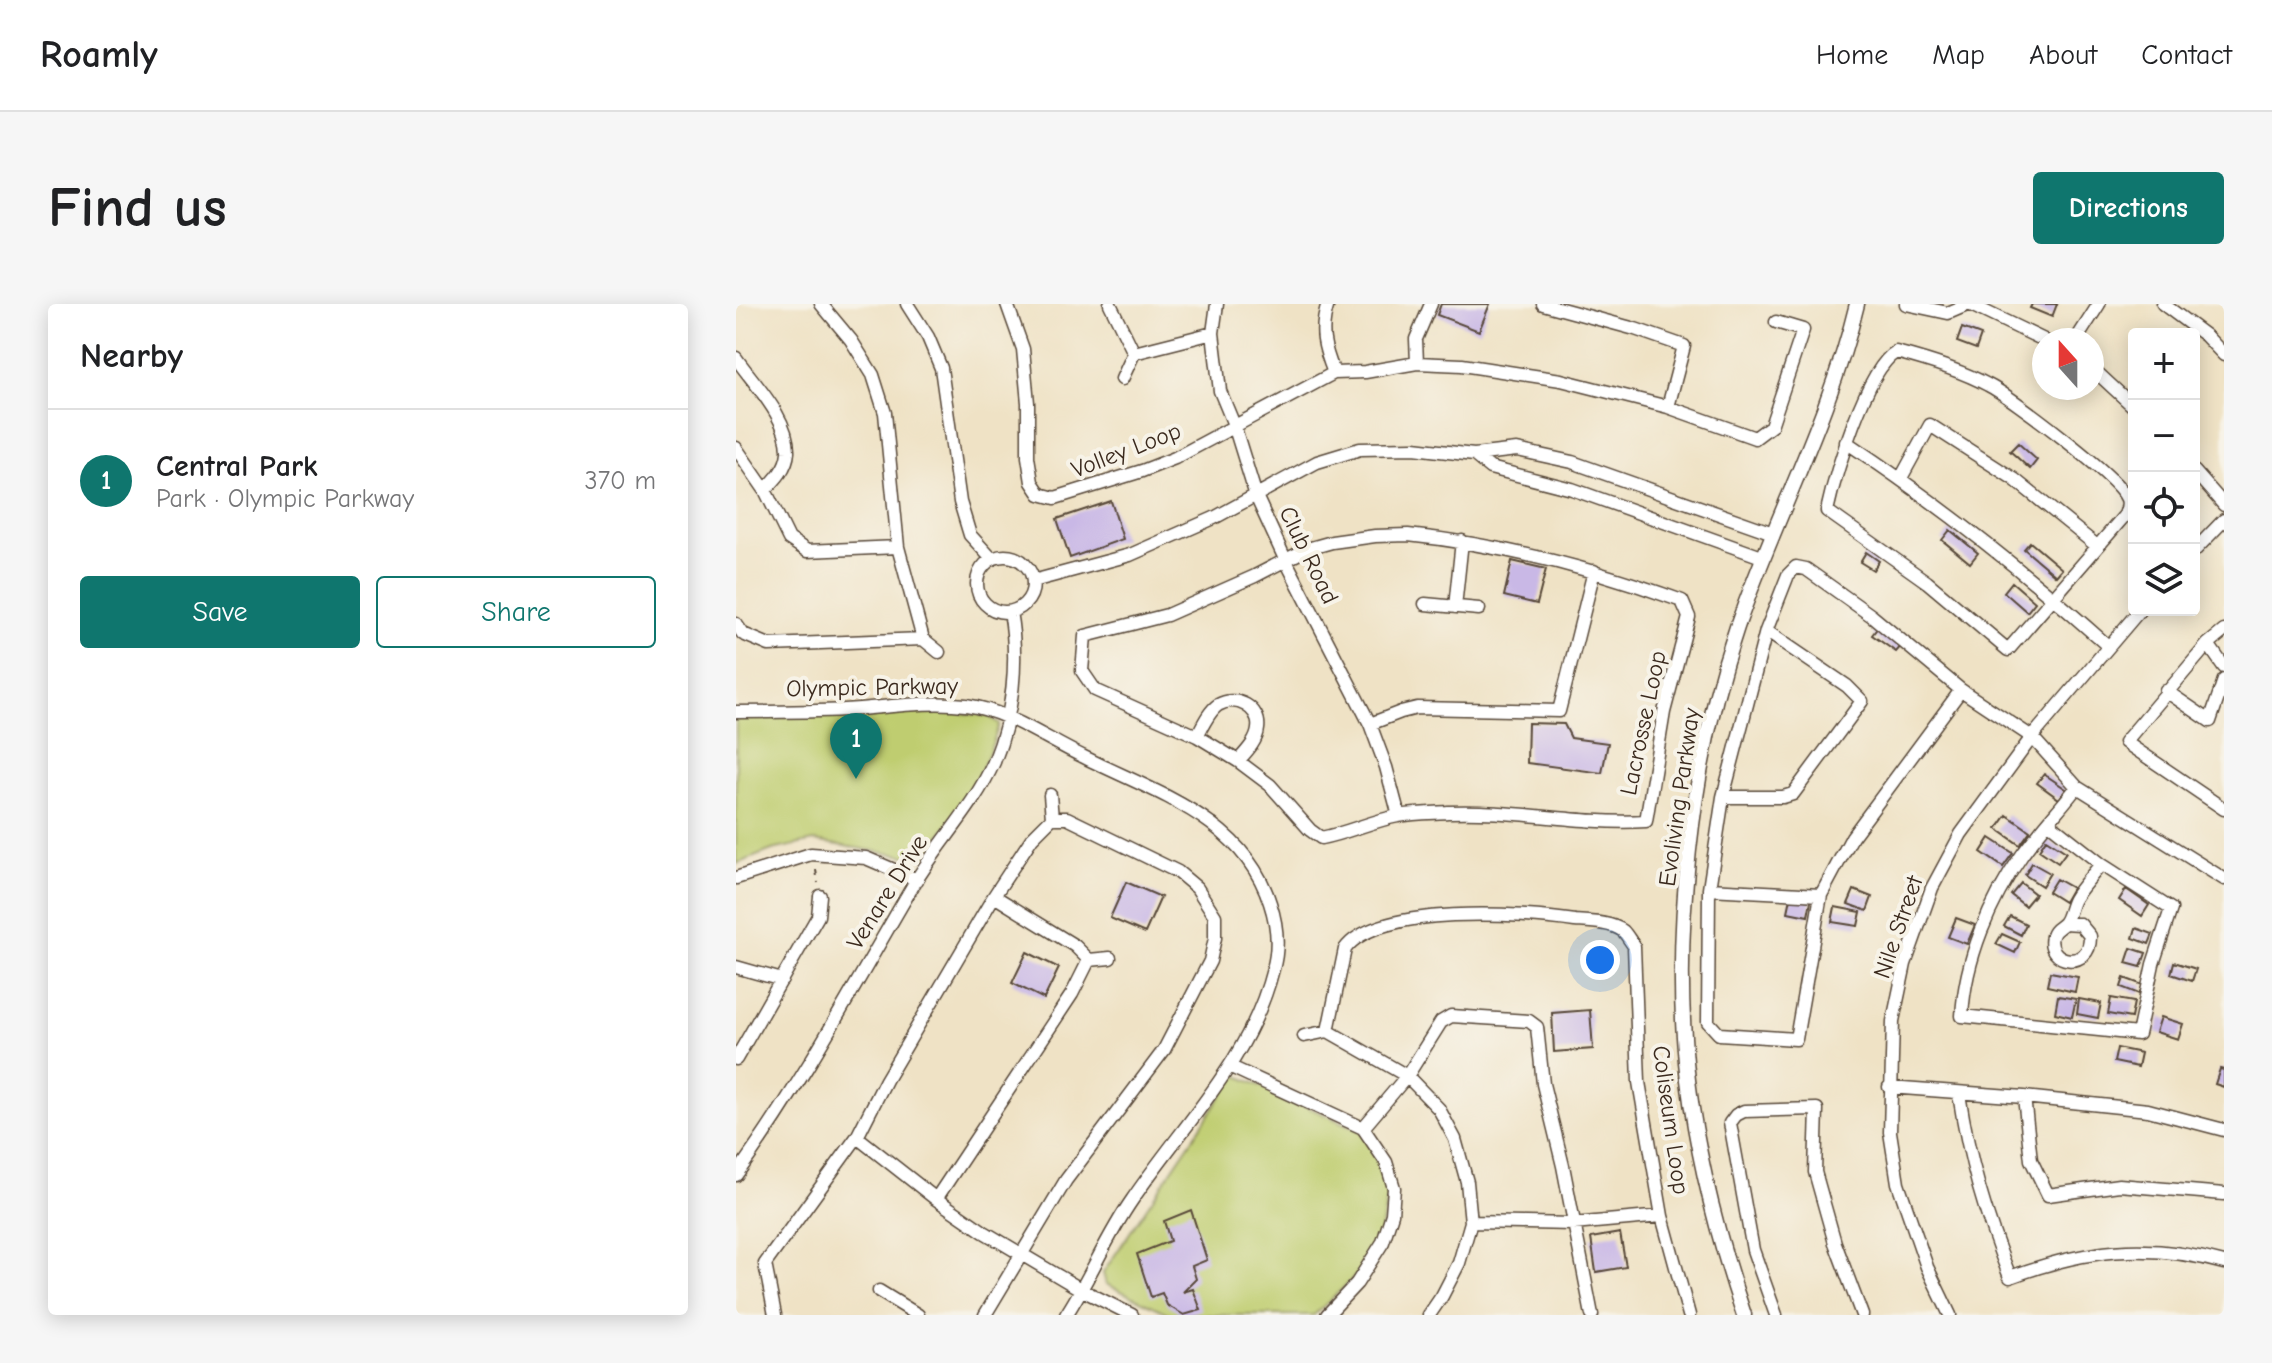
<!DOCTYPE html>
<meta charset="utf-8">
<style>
body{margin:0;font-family:"Comic Neue",sans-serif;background:#f6f6f6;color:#202124}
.controls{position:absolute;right:24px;top:24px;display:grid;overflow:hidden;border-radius:8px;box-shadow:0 4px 20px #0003}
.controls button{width:72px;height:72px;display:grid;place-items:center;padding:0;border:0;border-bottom:2px solid #e0e0e0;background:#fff;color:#202124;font:40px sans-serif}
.compass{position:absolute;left:1296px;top:24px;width:72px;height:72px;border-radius:50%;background:#fff;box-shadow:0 4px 20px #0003;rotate:339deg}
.you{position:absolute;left:864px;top:656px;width:28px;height:28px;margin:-20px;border:6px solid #fff;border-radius:50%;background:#1a73e8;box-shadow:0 0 0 12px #1a73e833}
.badge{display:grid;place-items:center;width:52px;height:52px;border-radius:50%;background:#0f766e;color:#fff;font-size:26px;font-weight:700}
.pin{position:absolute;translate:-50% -66px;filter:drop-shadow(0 2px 4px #0008)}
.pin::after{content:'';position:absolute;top:42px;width:28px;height:24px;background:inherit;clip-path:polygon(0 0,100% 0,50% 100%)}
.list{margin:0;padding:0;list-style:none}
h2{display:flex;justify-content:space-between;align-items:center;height:104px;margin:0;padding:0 32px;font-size:34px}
h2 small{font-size:26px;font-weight:400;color:#757577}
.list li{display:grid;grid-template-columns:52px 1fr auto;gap:24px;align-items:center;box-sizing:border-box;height:144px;padding:0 32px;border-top:2px solid #e0e0e0}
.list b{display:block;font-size:30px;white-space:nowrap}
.list p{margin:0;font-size:26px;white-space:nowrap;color:#757577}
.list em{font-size:26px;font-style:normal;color:#757577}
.actions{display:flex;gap:16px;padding:24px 32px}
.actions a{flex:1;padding:18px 0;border:2px solid #0f766e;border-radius:8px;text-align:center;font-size:28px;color:#0f766e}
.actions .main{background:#0f766e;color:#fff}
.icon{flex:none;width:44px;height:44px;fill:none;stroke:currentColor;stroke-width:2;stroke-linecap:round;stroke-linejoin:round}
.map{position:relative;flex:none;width:1488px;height:1011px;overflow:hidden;border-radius:8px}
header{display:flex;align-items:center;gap:48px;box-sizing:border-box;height:112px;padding:0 40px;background:#fff;border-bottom:2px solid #e0e0e0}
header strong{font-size:38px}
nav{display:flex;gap:44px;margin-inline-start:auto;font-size:28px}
.intro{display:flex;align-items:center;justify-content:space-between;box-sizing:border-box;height:192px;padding:0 48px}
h1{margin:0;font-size:56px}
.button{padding:20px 36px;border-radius:8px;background:#0f766e;color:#fff;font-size:28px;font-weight:700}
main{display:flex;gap:48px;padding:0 48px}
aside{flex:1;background:#fff;border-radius:8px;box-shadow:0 4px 20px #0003}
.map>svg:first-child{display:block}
.green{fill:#bfcd6f;stroke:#7d7c46;stroke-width:2}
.building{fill:#c9b8e6}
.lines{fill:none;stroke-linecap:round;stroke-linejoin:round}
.minor-casing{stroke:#564637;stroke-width:15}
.tertiary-casing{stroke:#564637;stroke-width:17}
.path{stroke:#564637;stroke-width:2;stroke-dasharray:6 6;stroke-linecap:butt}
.minor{stroke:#fff;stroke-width:12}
.tertiary{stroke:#fff;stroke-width:14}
.labels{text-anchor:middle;stroke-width:8;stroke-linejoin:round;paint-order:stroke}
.street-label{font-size:24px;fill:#3b2a1e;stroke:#f7f3e8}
</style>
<header>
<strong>Roamly</strong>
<nav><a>Home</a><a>Map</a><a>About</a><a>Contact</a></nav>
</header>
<div class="intro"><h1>Find us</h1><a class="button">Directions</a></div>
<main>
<aside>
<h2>Nearby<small></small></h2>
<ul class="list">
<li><span class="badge">1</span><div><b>Central Park</b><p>Park · Olympic Parkway</p></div><em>370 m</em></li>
</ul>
<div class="actions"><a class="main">Save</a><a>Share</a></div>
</aside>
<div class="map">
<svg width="1488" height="1011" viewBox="0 0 1488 1011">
<rect width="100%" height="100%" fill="#f7f3e8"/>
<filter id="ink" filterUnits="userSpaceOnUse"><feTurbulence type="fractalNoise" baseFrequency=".0125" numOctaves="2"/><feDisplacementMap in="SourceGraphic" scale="16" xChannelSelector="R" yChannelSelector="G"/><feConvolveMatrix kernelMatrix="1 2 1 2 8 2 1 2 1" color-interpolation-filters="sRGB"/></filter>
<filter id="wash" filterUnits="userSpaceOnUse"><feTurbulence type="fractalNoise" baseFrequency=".006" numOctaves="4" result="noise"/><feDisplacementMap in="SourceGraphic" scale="32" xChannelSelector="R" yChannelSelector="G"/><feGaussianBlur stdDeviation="1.8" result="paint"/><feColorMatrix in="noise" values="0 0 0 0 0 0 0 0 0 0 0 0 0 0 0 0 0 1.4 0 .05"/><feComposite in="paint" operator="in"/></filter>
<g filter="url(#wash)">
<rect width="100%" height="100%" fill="#efe2c5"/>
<path class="green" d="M192 406 253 412 263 420C248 473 218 512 187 555L78 537 36 546 0 560V414Z
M502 772 625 827 646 860 653 885 642 940 622 970 578 1011H436L370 980 367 969 496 776Z"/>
<g id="blocks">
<path class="building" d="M705 0H754L743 27 701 11Z
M1296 0H1321L1316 13 1294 4Z
M1226 24 1245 31 1240 45 1221 38Z
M1282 139 1301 156 1294 165 1274 147Z
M375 197 387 235 334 254 321 215Z
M1214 226 1242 249 1234 259 1206 236Z
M1294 238 1326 265 1320 272 1288 245Z
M1130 248 1143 257 1137 266 1124 258Z
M776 257 810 265 801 300 768 292Z
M1276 278 1299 298 1291 308 1268 288Z
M1143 322 1167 340 1160 348 1136 331Z
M792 419 828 420 835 434 872 439 866 469 791 459Z
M1308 470 1330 485 1323 495 1301 479Z
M1271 511 1294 527 1284 541 1261 525Z
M1254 534 1277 549 1267 563 1245 548Z
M1310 535 1330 548 1322 559 1303 546Z
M1296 559 1314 569 1306 582 1289 571Z
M1320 575 1336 584 1328 598 1312 588Z
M390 578 425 593 409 629 374 614Z
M1285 579 1299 590 1289 602 1275 591Z
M1390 585 1413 601 1406 612 1383 596Z
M1118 586 1136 593 1131 607 1112 600Z
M1055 594 1075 597 1072 612 1052 608Z
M1099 603 1125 608 1122 622 1096 618Z
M1274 612 1290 620 1285 631 1268 622Z
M1220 614 1239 621 1231 640 1212 633Z
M1400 624 1417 630 1413 640 1397 634Z
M1266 630 1284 638 1279 649 1260 640Z
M1395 644 1410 649 1405 663 1390 659Z
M291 648 323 664 308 695 276 679Z
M1438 658 1460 665 1456 677 1435 670Z
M1314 668 1342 673 1339 688 1311 682Z
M1388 674 1407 681 1403 690 1385 683Z
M1322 692 1340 695 1336 713 1319 709Z
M1375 694 1398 698 1395 714 1372 710Z
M1343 695 1365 699 1362 714 1341 710Z
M854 706 857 745 818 748 816 709Z
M1425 713 1447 720 1442 735 1420 728Z
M1381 744 1405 749 1402 763 1378 758Z
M1484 765 1488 766V783L1479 780Z
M455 906 471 956 456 962 460 975 447 988 457 985 465 1006 448 1011 431 1001 426 989 415 993 401 950 434 937 428 917Z
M884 929 890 963 860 968 855 934Z"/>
</g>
</g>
<g filter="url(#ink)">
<use href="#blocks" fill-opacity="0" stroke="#564637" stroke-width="2"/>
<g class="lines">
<defs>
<path id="minor" d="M85 0 115 36 137 71 149 109 162 243 187 335 203 348
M171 0 192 33 205 64 224 198 234 231 256 255
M271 0 287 45 292 99V153L296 178 304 190 319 194 406 167 439 154 598 69 629 68 681 59 726 61 825 76 932 103 1019 134 1035 122 1067 26 1040 18
M374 0 398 49 477 29
M481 0 477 29 484 87 498 121 520 192 549 255 634 420 650 463 663 512
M592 0C583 27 588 44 598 69
M807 0 899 25 948 42
M1170 0 1212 9 1233 0 1308 36
M1427 0 1470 32 1488 51
M1340 36 1363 0
M1160 48C1191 56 1224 66 1252 81 1276 93 1380 172 1390 193 1394 199 1391 205 1389 211L1272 346 1191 278 1091 207C1099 171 1130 65 1160 48Z
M0 54C18 80 53 114 52 148 51 164 39 176 29 186
M681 59 680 35 695 0
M1356 64 1398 103
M386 75 398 49
M932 103 948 42
M1110 138C1202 199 1289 268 1372 342
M0 144 29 186 53 235 71 247 162 243
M738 151 754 164 836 185 1026 253
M1458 167 1488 201
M1165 174 1194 121 1278 175 1361 242
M672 231C768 241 856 264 946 297L953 313 928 408 910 517C842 521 779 505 712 508 696 509 678 509 662 512 636 517 611 529 585 534L574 526 534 481 502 457 461 432 359 386 346 367 349 332 431 311 519 272 571 245 596 238 639 232Z
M1458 247 1488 216
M241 280a28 28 0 1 1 56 0a28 28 0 1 1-56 0Z
M297 277 394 251 478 214 581 158 624 145 678 144 738 151 781 146 836 158 1037 229
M689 300 743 305
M719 303 726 237
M0 320 7 330 33 341 187 335
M1488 327 1472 340 1389 438 1488 505
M1472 340 1488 363
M1225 386 1116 533 1085 591 1060 735 983 730 972 718 973 585 987 493 1030 327 1052 271 1060 263 1070 265 1136 312 1225 386 1296 433 1341 483 1488 575
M1430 387 1474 417 1488 376
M0 408C36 408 73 408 109 406 148 404 190 396 230 401 272 407 308 434 346 452 419 489 507 514 534 599 541 620 543 644 537 665 514 757 447 820 396 896 371 932 354 974 330 1011
M634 420 665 408 681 404 823 407 858 267
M461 432C466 423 473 407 482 401 500 390 525 404 522 425 521 437 510 448 502 457
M314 491 316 514
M987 493H1047L1057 490 1126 397 1111 382 1030 327
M1313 519 1365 560 1435 605 1417 660 1402 730 1226 712C1229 655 1254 597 1286 551 1303 527 1323 506 1341 483
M0 574 75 550 130 554 181 576
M973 585 1085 591
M1328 619 1344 620 1354 632C1355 668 1309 659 1316 632 1318 624 1324 624 1328 619 1333 613 1334 602 1338 595 1345 583 1357 571 1365 560
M353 656 374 654
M0 663 46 676
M592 727 609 645C641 600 789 609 839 617 853 618 875 618 887 627 891 631 894 637 898 642L903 778 926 912 953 1011
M568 732 592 727 671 772 703 805 719 835 731 878 735 918 723 959 706 992 693 1011
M0 755 82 612 84 592
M495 763 627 824 650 858 658 884 656 910 647 938 621 979 591 1011
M1153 783 1288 793 1412 806 1488 826
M1223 790C1233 856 1249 911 1274 973 1347 946 1411 937 1488 959
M1288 793 1295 856 1312 891 1383 881 1488 890
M627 824 671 772 705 718 715 712 793 717 801 723 807 780 827 862 856 1011
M121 833 200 895 248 928 346 986 396 1011
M0 871C67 779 120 678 178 580 203 538 238 503 258 458 277 412 283 356 274 308
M200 895 336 690 353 656 339 642 258 592
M735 918 837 920 926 912
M143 987 182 1011
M39 1011 29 960 121 833 150 776 258 592 296 534 316 514H331L442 568 461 584 479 612V634L474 657 428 746 330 876 249 1011
M1040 1011 1017 946 994 819 1000 811 1008 807 1081 805 1079 868 1099 939 1126 1011
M1214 1011 1191 963 1162 879 1154 828 1157 717 1169 660 1196 584 1225 530 1296 433 1404 306"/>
<path id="tertiary" d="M1008 1011C982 934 962 857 952 776 935 635 955 457 1001 323 1039 214 1094 112 1121 0"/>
</defs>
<use href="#minor" class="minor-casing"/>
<use href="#tertiary" class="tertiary-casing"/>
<path class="path" d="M80 566 82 579"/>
<use href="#minor" class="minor"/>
<use href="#tertiary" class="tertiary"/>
</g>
</g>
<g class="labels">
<g class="street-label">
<text transform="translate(390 146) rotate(-21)" y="8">Volley Loop</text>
<text transform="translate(573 251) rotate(64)" y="8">Club Road</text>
<text transform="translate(136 383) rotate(-1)" y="8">Olympic Parkway</text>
<text transform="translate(907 419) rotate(-78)" y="8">Lacrosse Loop</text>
<text transform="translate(943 493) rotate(-82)" y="8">Evoliving Parkway</text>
<text transform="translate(151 588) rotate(-58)" y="8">Venare Drive</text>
<text transform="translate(1162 623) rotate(-71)" y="8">Nile Street</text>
<text transform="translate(935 816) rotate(82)" y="8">Coliseum Loop</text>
</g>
</g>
</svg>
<div class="controls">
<button>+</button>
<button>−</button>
<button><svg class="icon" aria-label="locate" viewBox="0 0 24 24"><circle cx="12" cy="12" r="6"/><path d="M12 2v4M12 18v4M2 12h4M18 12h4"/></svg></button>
<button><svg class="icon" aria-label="layers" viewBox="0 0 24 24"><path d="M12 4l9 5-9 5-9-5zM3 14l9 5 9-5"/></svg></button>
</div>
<svg class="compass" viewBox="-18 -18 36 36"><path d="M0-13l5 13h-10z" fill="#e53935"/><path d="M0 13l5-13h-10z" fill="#757577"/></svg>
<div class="you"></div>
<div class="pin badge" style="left:120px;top:475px">1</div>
</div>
</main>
